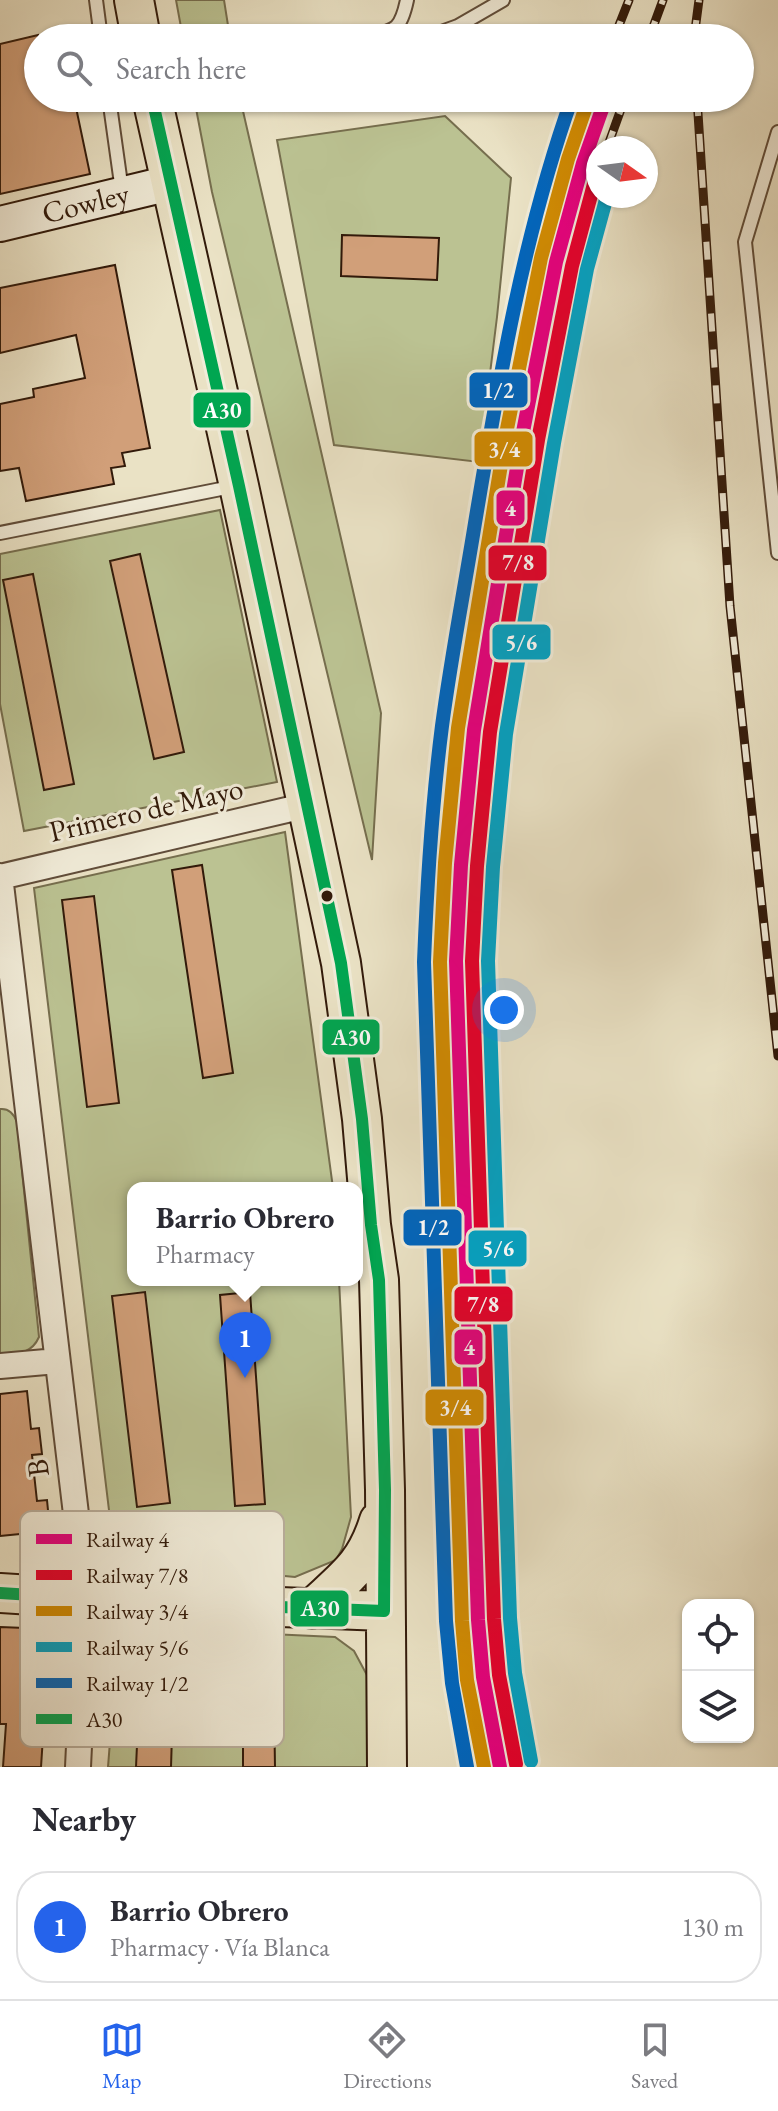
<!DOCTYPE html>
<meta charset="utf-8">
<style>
body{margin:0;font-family:"EB Garamond",serif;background:#f2f2f3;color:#2b2b33}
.controls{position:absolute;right:24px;bottom:24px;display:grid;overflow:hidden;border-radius:16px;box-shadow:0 2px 6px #0004}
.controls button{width:72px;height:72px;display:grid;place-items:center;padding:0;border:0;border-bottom:2px solid #e1e1e2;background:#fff;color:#2b2b33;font:40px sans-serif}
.compass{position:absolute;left:586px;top:136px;width:72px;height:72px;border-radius:50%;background:#fff;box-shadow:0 2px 6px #0004;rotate:104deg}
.you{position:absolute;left:504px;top:1010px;width:28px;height:28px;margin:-20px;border:6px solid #fff;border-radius:50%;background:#1a73e8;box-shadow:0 0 0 12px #1a73e833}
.badge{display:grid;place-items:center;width:52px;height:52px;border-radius:50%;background:#2563eb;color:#fff;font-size:26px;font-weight:700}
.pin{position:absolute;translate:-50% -66px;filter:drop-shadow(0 2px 4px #0008)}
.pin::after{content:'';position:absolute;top:42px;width:28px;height:24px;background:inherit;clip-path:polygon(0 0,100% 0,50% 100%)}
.popup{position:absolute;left:127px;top:1182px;width:236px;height:104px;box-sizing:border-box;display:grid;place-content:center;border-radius:16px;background:#fff;filter:drop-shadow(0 2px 6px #0005);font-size:26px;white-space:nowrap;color:#7c7c81}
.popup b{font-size:30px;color:#2b2b33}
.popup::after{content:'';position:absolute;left:50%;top:100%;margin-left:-16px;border:16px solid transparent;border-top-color:#fff}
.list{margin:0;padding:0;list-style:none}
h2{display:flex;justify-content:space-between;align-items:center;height:104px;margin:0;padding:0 32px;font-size:34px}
h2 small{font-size:26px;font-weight:400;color:#7c7c81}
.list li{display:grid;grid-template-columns:52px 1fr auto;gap:24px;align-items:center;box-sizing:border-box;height:112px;margin:0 16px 16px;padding:0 16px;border:2px solid #e1e1e2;border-radius:32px}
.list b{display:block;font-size:30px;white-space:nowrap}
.list p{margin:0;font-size:26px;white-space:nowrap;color:#7c7c81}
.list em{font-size:26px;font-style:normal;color:#7c7c81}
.icon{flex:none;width:44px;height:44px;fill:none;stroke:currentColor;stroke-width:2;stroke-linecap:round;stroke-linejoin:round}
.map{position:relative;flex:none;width:778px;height:1767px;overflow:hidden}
.search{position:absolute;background:#fff;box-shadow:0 2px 6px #0004;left:24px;right:24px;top:24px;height:88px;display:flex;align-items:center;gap:20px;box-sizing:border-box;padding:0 28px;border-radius:44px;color:#7c7c81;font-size:30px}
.sheet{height:232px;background:#fff}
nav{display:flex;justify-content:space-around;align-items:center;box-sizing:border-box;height:112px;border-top:2px solid #e1e1e2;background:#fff;font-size:22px;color:#7c7c81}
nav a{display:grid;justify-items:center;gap:4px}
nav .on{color:#2563eb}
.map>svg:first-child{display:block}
.green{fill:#bbc292;stroke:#766e4e;stroke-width:2}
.building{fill:#d19f79;stroke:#321a0a;stroke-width:2}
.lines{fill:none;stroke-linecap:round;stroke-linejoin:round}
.lane-casing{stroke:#604c39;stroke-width:16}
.street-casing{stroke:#604c39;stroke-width:28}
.secondary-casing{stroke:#321a0a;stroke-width:38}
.primary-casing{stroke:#321a0a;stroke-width:42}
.lane{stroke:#f1ecd9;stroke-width:12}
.street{stroke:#f1ecd9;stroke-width:24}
.secondary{stroke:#f1ecd9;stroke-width:34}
.primary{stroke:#eae2c5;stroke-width:38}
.rail-casing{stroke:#321a0a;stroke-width:9}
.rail{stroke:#f1ecd9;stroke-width:6;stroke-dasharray:18;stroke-linecap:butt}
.bus-1-casing{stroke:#f1ecd9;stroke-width:18}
.bus-1{stroke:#00a651;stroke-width:12}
.rail-1-casing{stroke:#f1ecd9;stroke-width:20}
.rail-2-casing{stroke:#f1ecd9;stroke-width:20}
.rail-3-casing{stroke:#f1ecd9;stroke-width:20}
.rail-4-casing{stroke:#f1ecd9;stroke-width:20}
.rail-5-casing{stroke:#f1ecd9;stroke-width:20}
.rail-1{stroke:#e5007d;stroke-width:14}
.rail-2{stroke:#e4002b;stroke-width:14}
.rail-3{stroke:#d08a02;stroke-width:14}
.rail-4{stroke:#02a2c4;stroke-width:14}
.rail-5{stroke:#0065bd;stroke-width:14}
.bus-dot{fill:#321a0a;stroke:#f1ecd9;stroke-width:3}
.labels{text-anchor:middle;stroke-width:6;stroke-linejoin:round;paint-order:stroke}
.street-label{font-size:30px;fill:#321a0a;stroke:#f1ecd9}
.key{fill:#f1ecd9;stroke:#b8ad9b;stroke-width:2}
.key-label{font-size:22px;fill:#321a0a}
.line-badge{stroke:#f1ecd9;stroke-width:3}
.badge-label{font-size:22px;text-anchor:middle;font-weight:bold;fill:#fff}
</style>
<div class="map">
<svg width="778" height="1767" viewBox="0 0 778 1767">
<rect width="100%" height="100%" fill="#eae2c5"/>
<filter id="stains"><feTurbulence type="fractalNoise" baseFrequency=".0025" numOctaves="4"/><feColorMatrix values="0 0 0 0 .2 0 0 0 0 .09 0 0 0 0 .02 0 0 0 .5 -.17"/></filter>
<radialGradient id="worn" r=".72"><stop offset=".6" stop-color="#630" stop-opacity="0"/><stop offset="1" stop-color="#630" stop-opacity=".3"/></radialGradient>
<path class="green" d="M176 0H224L230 38H183Z
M194 98H240L381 713 372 860 212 192Z
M445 116 511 178 497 317 479 462 334 445 277 140Z
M220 510 277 782 24 831 0 704V554Z
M285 832 333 1188H133V1280H339L351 1517 342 1549 336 1560 295 1577 115 1560 34 888Z
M0 1109C9 1108 14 1114 17 1122L39 1337C31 1355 17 1353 0 1354Z
M119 1627 335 1637 354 1651 368 1677V1767H108Z"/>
<path class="building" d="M38 35V98H74L90 174 0 194V44Z
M342 235 439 238 437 280 341 276Z
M115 265 150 448 122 453 125 466 111 468 114 484 26 501 19 468 0 471V404L34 397 33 389 85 378 76 335 0 353V288Z
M140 554 184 752 154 759 110 561Z
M33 574 74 784 44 790 3 580Z
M202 865 233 1073 203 1078 172 870Z
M94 896 119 1103 87 1107 62 900Z
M145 1292 170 1503 137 1507 112 1296Z
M250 1292 265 1504 235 1506 220 1295Z
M27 1391 31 1429 39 1428 42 1454 32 1455 37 1501 47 1500 50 1531 0 1536V1394Z
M0 1627 50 1629 41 1767H3L6 1724H0Z
M139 1701 173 1702 171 1767H136Z
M274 1701 275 1767H243V1702Z"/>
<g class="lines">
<defs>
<path id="lane" d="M96 0 101 38
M363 38C394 30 400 33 407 0
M425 38 458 26 503 0
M109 98 122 191
M778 132 745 242 778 553
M0 533 236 486"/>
<path id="street" d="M0 876 86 1598 78 1767
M0 877 308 805
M0 1366 57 1361"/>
<g id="secondary">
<path id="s1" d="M0 224 170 183"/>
</g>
<path id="primary" d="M134 0 141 38
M152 98 239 486 341 963 362 1119 371 1225 379 1280 385 1490 387 1767
M0 1593 127 1601 384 1611
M312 1609C345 1578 365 1566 379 1521"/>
</defs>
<use href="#lane" class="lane-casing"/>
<use href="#street" class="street-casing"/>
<use href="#secondary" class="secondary-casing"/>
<use href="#primary" class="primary-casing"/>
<use href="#lane" class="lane"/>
<use href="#street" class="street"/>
<use href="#secondary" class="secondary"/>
<use href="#primary" class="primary"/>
<defs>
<path id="rail" d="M614 38 629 0
M649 38 663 0
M694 38 699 0
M697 98 730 606 778 1056
M607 148 625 98
M485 1767 470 1682 464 1620 443 1054 442 961 446 864 478 612 508 434 543 260 570 155 591 98
M516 1767 498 1678 491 1617 472 960 473 868 488 733 537 440 574 267 598 177"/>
</defs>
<use href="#rail" class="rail-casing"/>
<use href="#rail" class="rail"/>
<defs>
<path id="bus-1" d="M0 1593 127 1601 384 1611 385 1490 379 1280 371 1225 362 1119 341 963 239 486 152 98"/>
</defs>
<use href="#bus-1" class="bus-1-casing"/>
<use href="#bus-1" class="bus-1"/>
<defs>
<path id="rail-1" d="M500 1767 483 1677 478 1620 456 961 461 865 474 730 522 437 556 262 583 163 606 98"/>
<path id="rail-2" d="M516 1764 499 1675 494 1619 472 961 477 866 490 732 538 440 572 266 598 169"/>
<path id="rail-3" d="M484 1767 467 1680 462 1621 440 962 445 863 458 728 506 434 541 258 568 159 589 98"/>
<path id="rail-4" d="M531 1761 515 1673 510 1618 488 961 493 867 506 734 554 443 587 269 607 196"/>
<path id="rail-5" d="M467 1767 452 1683 446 1621 424 962C427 884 432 804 442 726 451 658 464 591 475 523 499 379 523 236 572 98"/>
</defs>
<use href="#rail-1" class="rail-1-casing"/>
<use href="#rail-2" class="rail-2-casing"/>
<use href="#rail-3" class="rail-3-casing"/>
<use href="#rail-4" class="rail-4-casing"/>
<use href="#rail-5" class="rail-5-casing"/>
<use href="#rail-1" class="rail-1"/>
<use href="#rail-2" class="rail-2"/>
<use href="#rail-3" class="rail-3"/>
<use href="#rail-4" class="rail-4"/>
<use href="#rail-5" class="rail-5"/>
</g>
<circle class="bus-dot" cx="327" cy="896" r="7"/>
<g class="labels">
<g class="street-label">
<text dy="10" stroke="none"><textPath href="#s1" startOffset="88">Cowley</textPath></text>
<text transform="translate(146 810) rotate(-13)" y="10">Primero de Mayo</text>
<text transform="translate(38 1468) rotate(-97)" y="10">B</text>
</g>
</g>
<rect x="20" y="1511" width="264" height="236" rx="12" class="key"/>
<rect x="36" y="1534" width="36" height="10" fill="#e5007d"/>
<rect x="36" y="1570" width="36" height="10" fill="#e4002b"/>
<rect x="36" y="1606" width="36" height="10" fill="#d08a02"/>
<rect x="36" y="1642" width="36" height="10" fill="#02a2c4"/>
<rect x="36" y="1678" width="36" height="10" fill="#0065bd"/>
<rect x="36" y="1714" width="36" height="10" fill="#00a651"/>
<g class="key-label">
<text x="86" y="1547">Railway 4</text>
<text x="86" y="1583">Railway 7/8</text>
<text x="86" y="1619">Railway 3/4</text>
<text x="86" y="1655">Railway 5/6</text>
<text x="86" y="1691">Railway 1/2</text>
<text x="86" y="1727">A30</text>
</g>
<g class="line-badge">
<rect x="468" y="371" width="61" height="38" rx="8" fill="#0065bd"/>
<rect x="192" y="391" width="60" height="38" rx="8" fill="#00a651"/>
<rect x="473" y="430" width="61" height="38" rx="8" fill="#d08a02"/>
<rect x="495" y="489" width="31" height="38" rx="8" fill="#e5007d"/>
<rect x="487" y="544" width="61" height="38" rx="8" fill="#e4002b"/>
<rect x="491" y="623" width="61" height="38" rx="8" fill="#02a2c4"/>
<rect x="321" y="1018" width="60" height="38" rx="8" fill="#00a651"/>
<rect x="402" y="1208" width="61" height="39" rx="8" fill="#0065bd"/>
<rect x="467" y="1229" width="61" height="39" rx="8" fill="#02a2c4"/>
<rect x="453" y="1285" width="61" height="38" rx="8" fill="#e4002b"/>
<rect x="453" y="1328" width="31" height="38" rx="8" fill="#e5007d"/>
<rect x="424" y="1388" width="61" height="39" rx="8" fill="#d08a02"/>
<rect x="289" y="1589" width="61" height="39" rx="8" fill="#00a651"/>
</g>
<g class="badge-label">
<text x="498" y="398">1/2</text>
<text x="222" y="418">A30</text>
<text x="504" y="457">3/4</text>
<text x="510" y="516">4</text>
<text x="518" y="570">7/8</text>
<text x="521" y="650">5/6</text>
<text x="351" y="1045">A30</text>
<text x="433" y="1235">1/2</text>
<text x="498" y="1256">5/6</text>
<text x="483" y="1312">7/8</text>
<text x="469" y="1355">4</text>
<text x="455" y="1415">3/4</text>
<text x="320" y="1616">A30</text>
</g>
<rect width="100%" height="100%" filter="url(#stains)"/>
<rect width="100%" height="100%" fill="url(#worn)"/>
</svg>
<div class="controls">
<button><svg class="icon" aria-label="locate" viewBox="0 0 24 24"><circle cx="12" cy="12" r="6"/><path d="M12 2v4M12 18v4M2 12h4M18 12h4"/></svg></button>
<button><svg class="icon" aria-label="layers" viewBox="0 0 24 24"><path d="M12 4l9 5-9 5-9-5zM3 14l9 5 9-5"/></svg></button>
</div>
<svg class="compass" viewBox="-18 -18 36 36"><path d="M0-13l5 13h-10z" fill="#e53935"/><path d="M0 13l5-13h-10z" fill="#7c7c81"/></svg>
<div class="you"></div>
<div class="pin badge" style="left:245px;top:1378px">1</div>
<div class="popup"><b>Barrio Obrero</b>Pharmacy</div>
<div class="search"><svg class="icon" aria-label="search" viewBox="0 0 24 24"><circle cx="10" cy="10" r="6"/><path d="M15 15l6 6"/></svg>Search here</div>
</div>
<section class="sheet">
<h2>Nearby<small></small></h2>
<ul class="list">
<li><span class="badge">1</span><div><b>Barrio Obrero</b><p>Pharmacy · Vía Blanca</p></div><em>130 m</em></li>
</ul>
</section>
<nav>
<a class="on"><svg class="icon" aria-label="map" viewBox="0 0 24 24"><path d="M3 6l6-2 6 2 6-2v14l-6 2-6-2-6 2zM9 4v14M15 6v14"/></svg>Map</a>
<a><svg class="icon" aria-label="directions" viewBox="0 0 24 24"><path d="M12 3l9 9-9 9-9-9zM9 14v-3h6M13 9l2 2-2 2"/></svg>Directions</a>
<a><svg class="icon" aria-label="saved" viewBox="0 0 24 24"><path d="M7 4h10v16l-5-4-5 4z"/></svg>Saved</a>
</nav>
